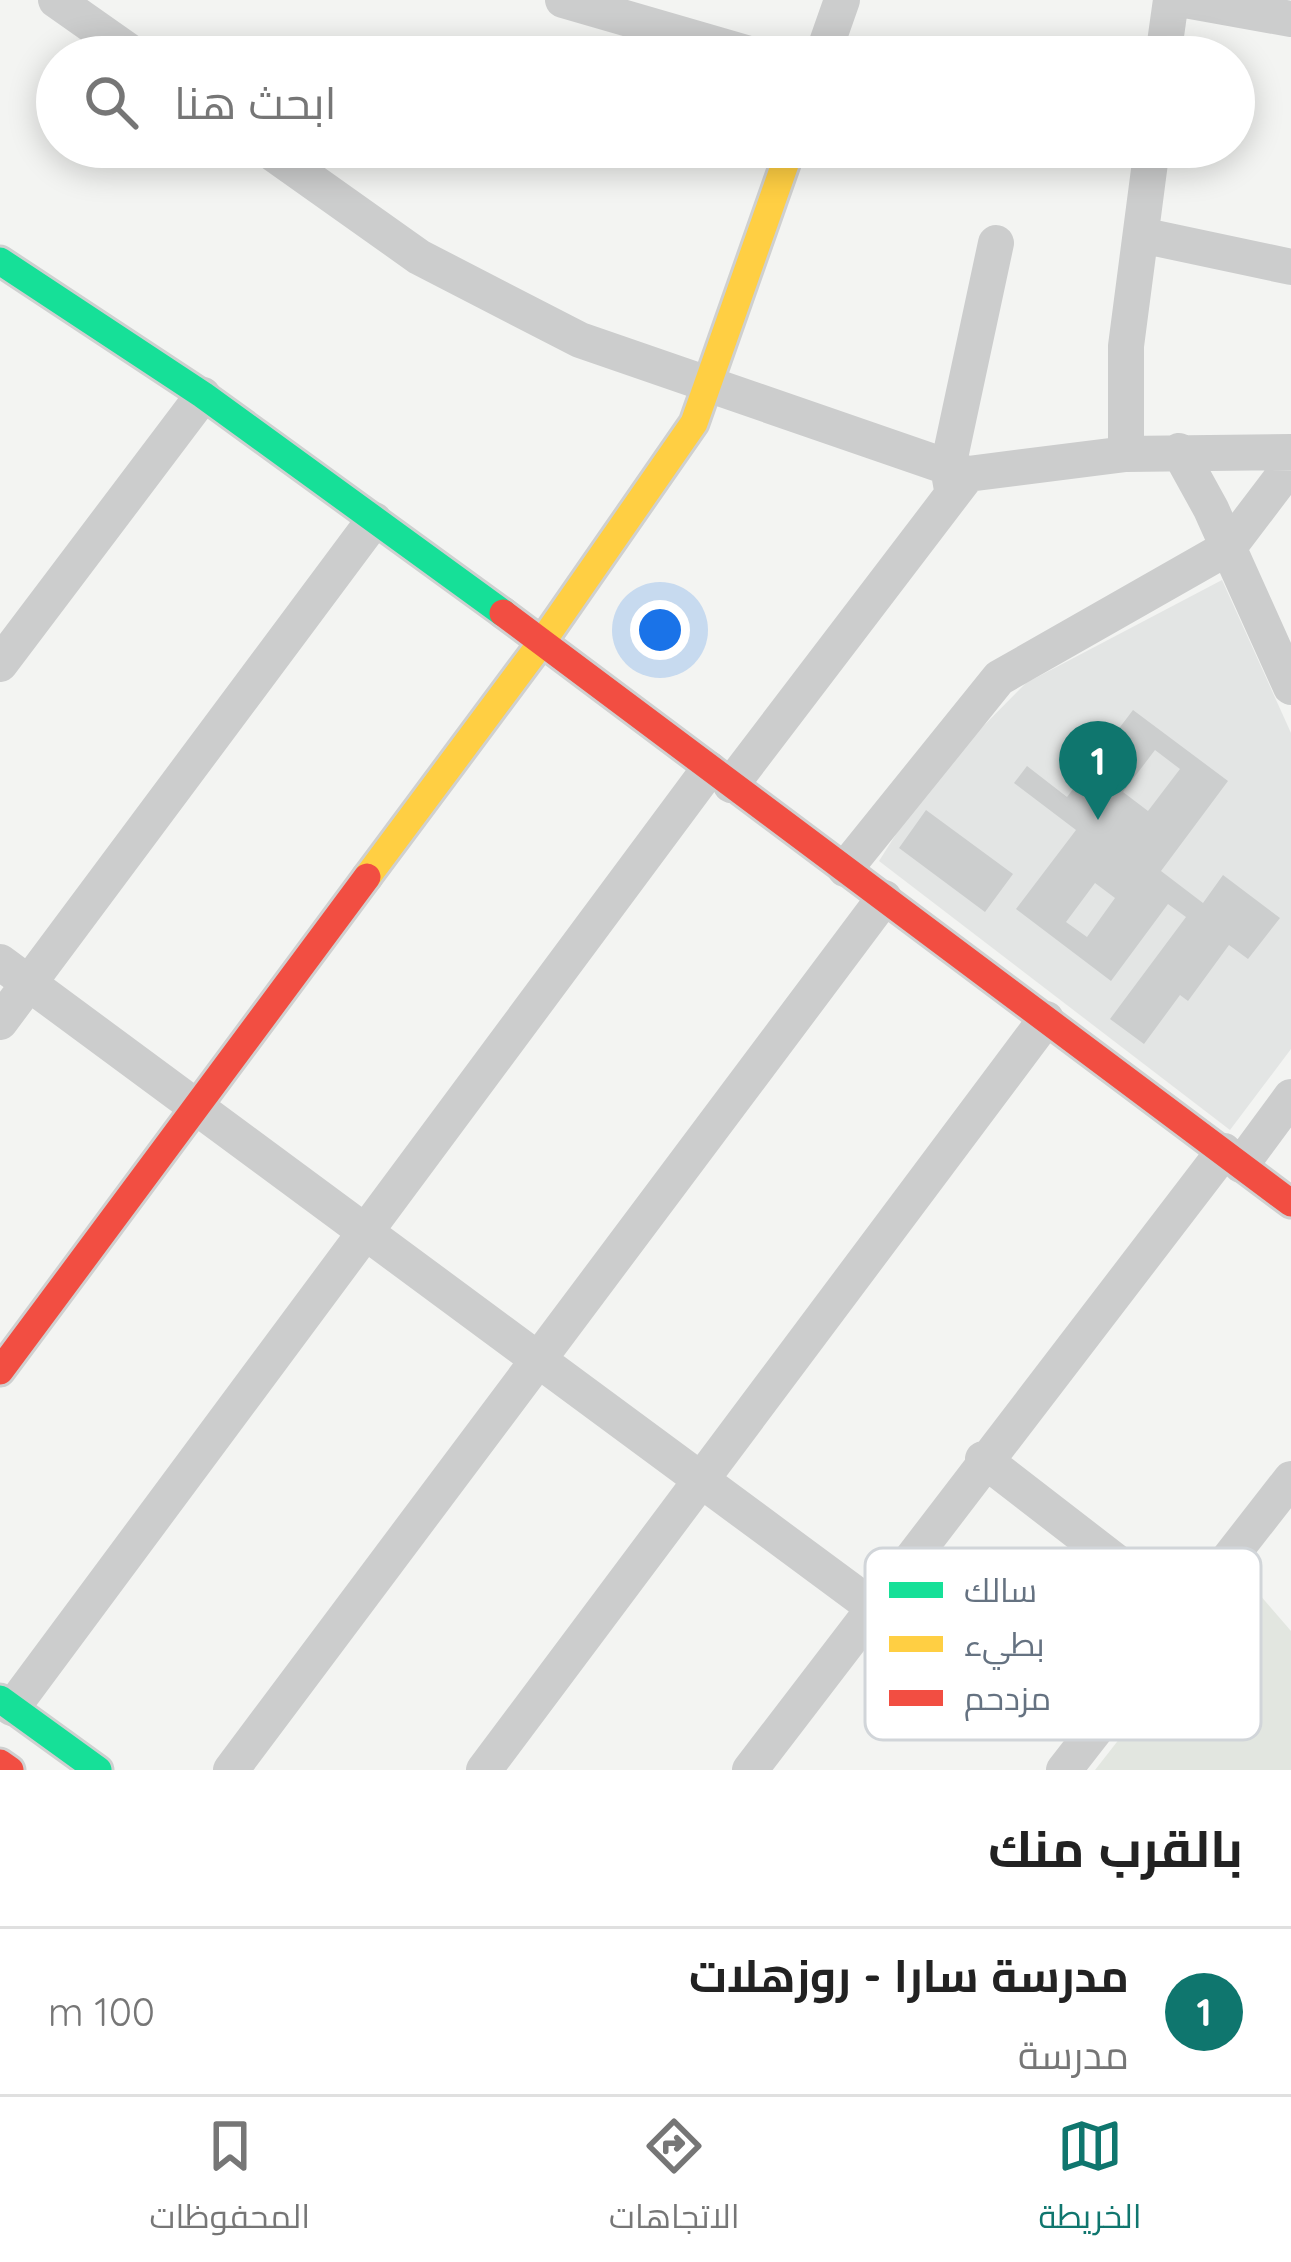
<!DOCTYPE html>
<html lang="ar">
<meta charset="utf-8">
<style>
body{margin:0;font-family:Quicksand,Cairo,sans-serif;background:#f6f6f6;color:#222;direction:rtl}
.you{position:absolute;left:660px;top:630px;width:42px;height:42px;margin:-30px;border:9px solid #fff;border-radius:50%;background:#1a73e8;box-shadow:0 0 0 18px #1a73e833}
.badge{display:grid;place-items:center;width:78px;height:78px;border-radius:50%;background:#0f766e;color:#fff;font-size:39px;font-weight:700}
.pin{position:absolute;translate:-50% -99px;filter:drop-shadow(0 3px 6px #0008)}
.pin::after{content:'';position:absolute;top:63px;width:42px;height:36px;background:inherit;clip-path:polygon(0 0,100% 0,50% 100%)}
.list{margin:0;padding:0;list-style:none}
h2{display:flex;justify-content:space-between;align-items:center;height:156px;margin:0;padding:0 48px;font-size:51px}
h2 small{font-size:39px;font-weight:400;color:#767676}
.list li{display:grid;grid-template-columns:78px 1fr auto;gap:36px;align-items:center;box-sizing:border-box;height:168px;padding:0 48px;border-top:3px solid #e0e0e0}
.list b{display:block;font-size:45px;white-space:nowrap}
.list p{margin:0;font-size:39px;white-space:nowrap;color:#767676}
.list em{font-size:39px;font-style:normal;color:#767676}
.icon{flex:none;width:66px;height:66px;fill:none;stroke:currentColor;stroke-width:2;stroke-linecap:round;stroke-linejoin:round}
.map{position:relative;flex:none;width:1291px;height:1770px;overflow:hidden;direction:ltr}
.search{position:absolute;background:#fff;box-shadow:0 6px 30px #0003;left:36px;right:36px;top:36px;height:132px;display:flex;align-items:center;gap:30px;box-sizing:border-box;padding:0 42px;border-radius:66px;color:#767676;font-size:45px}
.sheet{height:324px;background:#fff}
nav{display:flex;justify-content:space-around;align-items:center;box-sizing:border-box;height:168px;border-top:3px solid #e0e0e0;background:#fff;font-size:33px;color:#767676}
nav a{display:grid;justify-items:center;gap:6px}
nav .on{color:#0f766e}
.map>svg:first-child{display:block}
.built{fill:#e3e5e4}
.green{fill:#e2e6e0}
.building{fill:#cccece;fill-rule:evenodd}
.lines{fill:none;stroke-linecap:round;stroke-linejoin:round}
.fast-casing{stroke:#cfd0d0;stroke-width:33}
.slow-casing{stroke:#cfd0d0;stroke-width:33}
.jam-casing{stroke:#cfd0d0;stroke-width:33}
.street{stroke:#cccdcd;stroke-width:36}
.fast{stroke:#16e098;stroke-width:27}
.slow{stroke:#ffcf43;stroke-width:27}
.jam{stroke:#f24e42;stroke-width:27}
.key{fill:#fff;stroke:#d1d5d9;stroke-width:3}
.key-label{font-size:33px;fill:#657281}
</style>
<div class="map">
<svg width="1291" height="1770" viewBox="0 0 1291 1770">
<rect width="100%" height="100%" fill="#f3f4f2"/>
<path class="built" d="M1222 580 1291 733V1049L1230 1130 879 861 931 779 1026 683Z"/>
<path class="green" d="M1245 1578 1291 1631V1770H1095Z"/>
<path class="building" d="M1133 710 1228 781 1161 871 1203 903 1223 875 1280 918 1248 959 1229 945 1188 1001 1180 995 1144 1044 1110 1019 1186 917 1168 904 1111 981 1016 909 1076 830 1014 783 1027 766 1067 797ZM1155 750 1180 769 1148 811 1123 792ZM1095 883 1115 898 1087 937 1066 922Z
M926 810 1013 874 985 912 899 848Z"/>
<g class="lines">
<defs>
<path id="fast" d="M0 261 203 395 503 613
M0 1699 98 1770"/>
<path id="slow" d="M367 877 542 642 694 423 791 147"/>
<path id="jam" d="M503 613 1291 1203
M0 1371 367 877
M0 1763 10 1770"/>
</defs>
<use href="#fast" class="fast-casing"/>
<use href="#slow" class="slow-casing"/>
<use href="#jam" class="jam-casing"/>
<path class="street" d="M56 0 137 57
M563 0 760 57
M1185 0 1291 19
M822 57 842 0
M1163 57 1171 0
M264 147 419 257 580 340 968 474 1126 454 1291 452
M1141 235 1291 267
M1179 451 1211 509 1291 687
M1126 454V346L1152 147
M952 490 948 467 996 243
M0 664 203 395
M731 785 968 474
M845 869 999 678 1229 547 1279 481
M0 962 873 1607
M0 1022 374 520
M1241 1165 1291 1097
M983 1459 1185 1615
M12 1708 709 769
M231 1770 884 898
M484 1770 1046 1019
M750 1770 1224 1151
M1064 1770 1291 1479"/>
<use href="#fast" class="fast"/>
<use href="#slow" class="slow"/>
<use href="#jam" class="jam"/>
</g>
<rect x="865" y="1548" width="396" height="192" rx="18" class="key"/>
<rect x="889" y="1582" width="54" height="16" fill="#16e098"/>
<rect x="889" y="1636" width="54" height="16" fill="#ffcf43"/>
<rect x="889" y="1690" width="54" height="16" fill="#f24e42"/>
<g class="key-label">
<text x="964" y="1602">سالك</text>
<text x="964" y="1656">بطيء</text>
<text x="964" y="1710">مزدحم</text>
</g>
</svg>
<div class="you"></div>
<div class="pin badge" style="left:1098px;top:820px">1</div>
<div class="search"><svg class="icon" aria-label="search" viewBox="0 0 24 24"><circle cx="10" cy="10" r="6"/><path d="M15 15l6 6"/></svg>ابحث هنا</div>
</div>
<section class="sheet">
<h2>بالقرب منك<small></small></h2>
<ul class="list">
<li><span class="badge">1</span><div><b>مدرسة سارا - روزهلات</b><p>مدرسة</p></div><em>100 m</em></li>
</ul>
</section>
<nav>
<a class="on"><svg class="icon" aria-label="map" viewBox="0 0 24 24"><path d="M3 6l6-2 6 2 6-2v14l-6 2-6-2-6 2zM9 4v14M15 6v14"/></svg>الخريطة</a>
<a><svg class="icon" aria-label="directions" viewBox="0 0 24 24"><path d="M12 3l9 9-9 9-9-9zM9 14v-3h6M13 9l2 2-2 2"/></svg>الاتجاهات</a>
<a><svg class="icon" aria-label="saved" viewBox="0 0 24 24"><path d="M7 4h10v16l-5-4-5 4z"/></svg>المحفوظات</a>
</nav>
